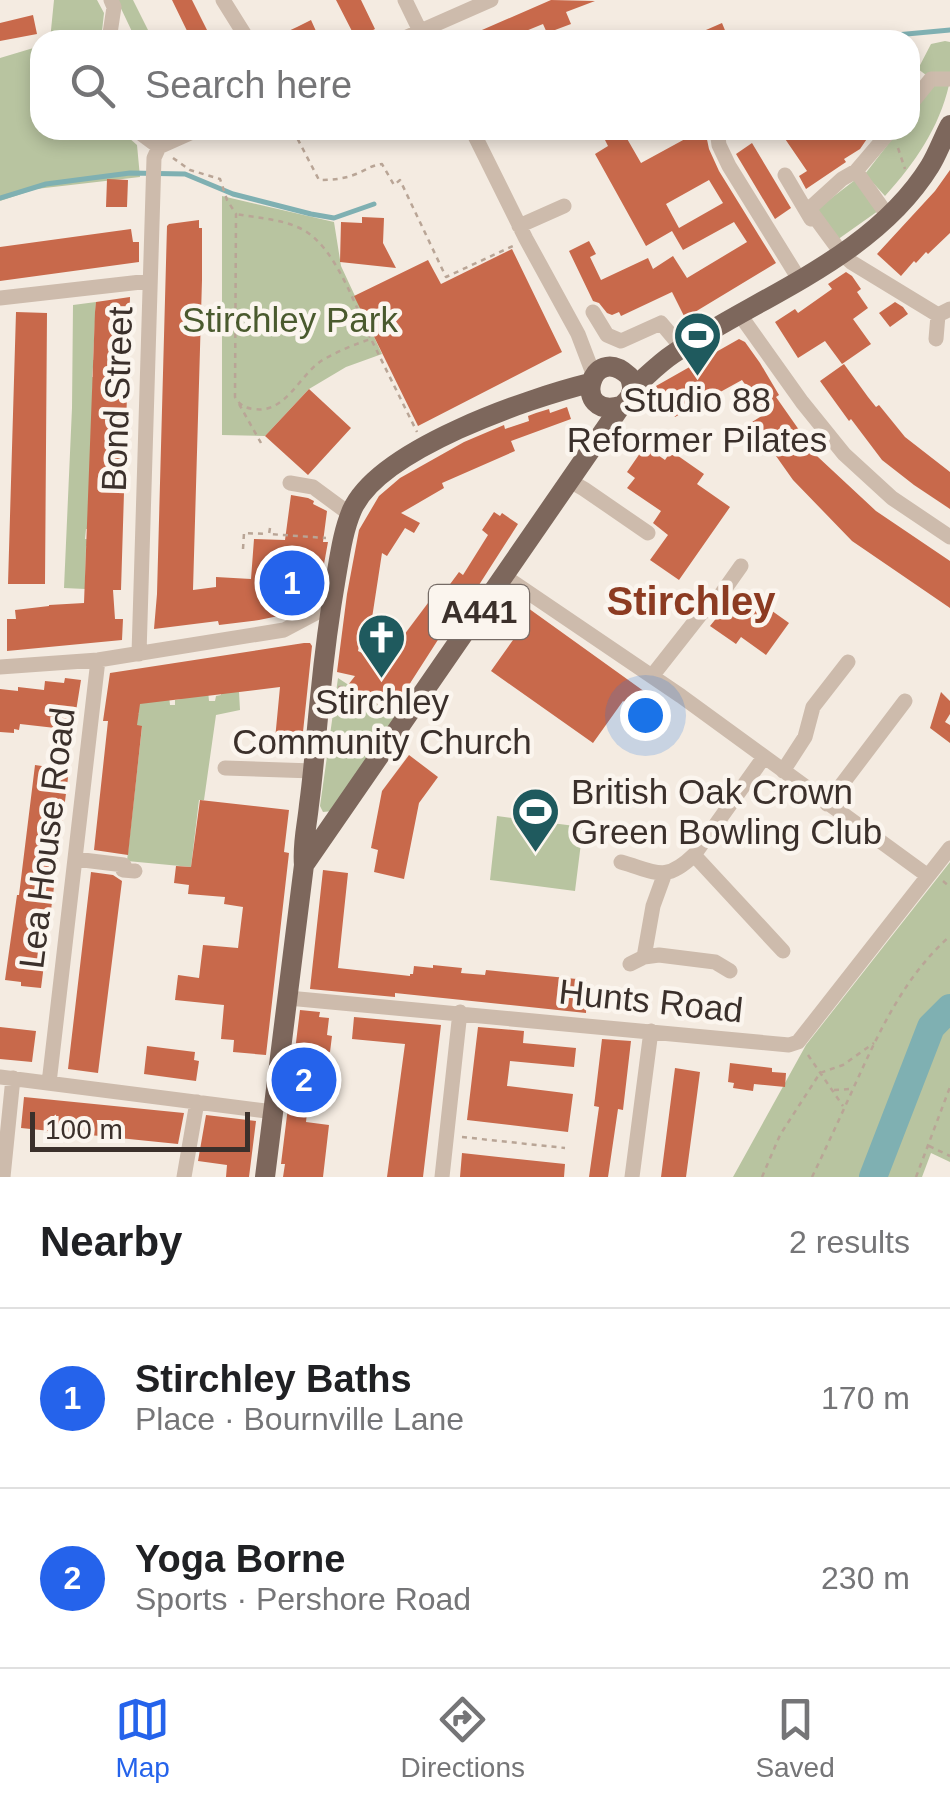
<!DOCTYPE html>
<meta charset="utf-8">
<style>
body{margin:0;font-family:Arial,sans-serif;background:#f6f6f6;color:#202124}
.scale{position:absolute;left:30px;bottom:25px;width:220px;box-sizing:border-box;padding-left:10px;border:5px solid #3b302b;border-top:0;font-size:28px;line-height:35px;white-space:nowrap;color:#3b302b;-webkit-text-stroke:8px #fbf5ee;paint-order:stroke}
.you{position:absolute;left:645px;top:715px;width:35px;height:35px;margin:-25px;border:8px solid #fff;border-radius:50%;background:#1a73e8;box-shadow:0 0 0 15px #1a73e833}
.badge{display:grid;place-items:center;width:65px;height:65px;border-radius:50%;background:#2563eb;color:#fff;font-size:32px;font-weight:700}
.pin{position:absolute;translate:-50% -50%;border:5px solid #fff;box-shadow:0 2px 10px #0006}
.list{margin:0;padding:0;list-style:none}
h2{display:flex;justify-content:space-between;align-items:center;height:130px;margin:0;padding:0 40px;font-size:42px}
h2 small{font-size:32px;font-weight:400;color:#757577}
.list li{display:grid;grid-template-columns:65px 1fr auto;gap:30px;align-items:center;box-sizing:border-box;height:180px;padding:0 40px;border-top:2px solid #e0e0e0}
.list b{display:block;font-size:38px;white-space:nowrap}
.list p{margin:0;font-size:32px;white-space:nowrap;color:#757577}
.list em{font-size:32px;font-style:normal;color:#757577}
.icon{flex:none;width:55px;height:55px;fill:none;stroke:currentColor;stroke-width:2;stroke-linecap:round;stroke-linejoin:round}
.map{position:relative;flex:none;width:950px;height:1177px;overflow:hidden}
.search{position:absolute;background:#fff;box-shadow:0 5px 15px #0003;left:30px;right:30px;top:30px;height:110px;display:flex;align-items:center;gap:25px;box-sizing:border-box;padding:0 35px;border-radius:30px;color:#757577;font-size:38px}
.sheet{height:490px;background:#fff}
nav{display:flex;justify-content:space-around;align-items:center;box-sizing:border-box;height:140px;border-top:2px solid #e0e0e0;background:#fff;font-size:28px;color:#757577}
nav a{display:grid;justify-items:center;gap:5px}
nav .on{color:#2563eb}
.map>svg:first-child{display:block}
.green{fill:#b8c4a0}
.lines{fill:none;stroke-linecap:round;stroke-linejoin:round}
.stream{stroke:#7fb0b2;stroke-width:5}
.river{stroke:#7fb0b2;stroke-width:28}
.building{fill:#c8694b;fill-rule:evenodd}
.path{stroke:#b9a596;stroke-width:2.5;stroke-dasharray:5 5;stroke-linecap:butt}
.minor{stroke:#cdbbac;stroke-width:15}
.major{stroke:#7d675c;stroke-width:20}
.labels{text-anchor:middle;stroke-width:9;stroke-linejoin:round;paint-order:stroke}
.shield{fill:#fbf5ee;stroke:#756b66;stroke-width:2.5}
.shield-label{font-size:32px;font-weight:bold;fill:#3b302b}
.park-label{font-size:35px;fill:#4a5a2e;stroke:#fbf5ee}
.street-label{font-size:35px;fill:#3b302b;stroke:#fbf5ee}
.poi-label{font-size:35px;fill:#3b302b;stroke:#fbf5ee}
.quarter-label{font-size:40px;font-weight:bold;fill:#8c3b22;stroke:#fbf5ee}
</style>
<div class="map">
<svg width="950" height="1177" viewBox="0 0 950 1177">
<rect width="100%" height="100%" fill="#f4ebe1"/>
<path class="green" d="M54 0H97L104 13 101 40H50Z
M117 0H133L153 40H136Z
M945 41 950 42V75H926L918 69 931 44Z
M40 46V130H120L137 145 140 177 36 189 0 201V58Z
M933 84 949 85C939 128 915 163 885 196L865 174 899 130H910V115Z
M855 180 878 211 837 240 816 210Z
M222 196 334 222 341 266 382 354 346 367 309 389 265 436 222 435Z
M96 302 93 360 107 361V368L93 367 92 377 107 378 93 384 92 394 107 395 103 530 86 529 85 539 102 540V547L86 546 85 589 64 588 72 408 73 305Z
M338 678 396 716 333 811 323 812 320 806Z
M219 679 232 692H239L240 710 216 715 204 800H199L191 867 127 861 142 727 128 724 139 713 126 710 121 695C147 705 146 705 168 687L170 705H175V700L181 699 207 680 209 701H215L216 696 221 695Z
M497 816 583 827 575 891 490 880Z
M950 862V1162L931 1153 922 1177H733L806 1045Z"/>
<g class="lines">
<path class="stream" d="M842 40 950 30
M516 135 530 130
M0 198 46 184 130 173 185 174 233 194 311 214 334 218 374 204"/>
<path class="river" d="M873 1177 931 1027 950 1008"/>
</g>
<path class="building" d="M172 0H192L212 40H195L193 35 190 37Z
M336 0H361L375 29 356 39Z
M551 0 595 1 566 12 571 24 547 33 543 24 504 40H459Z
M33 15 37 34 0 41V23Z
M311 20 320 40H269L297 27Z
M722 23 729 40H683Z
M600 130H622L641 163 685 139 683 137 695 130H705L709 149 719 171 776 263 685 318 672 292 621 316 619 312 612 315 607 313 599 303 593 301 569 251 589 241 596 254 590 257 601 280 648 258 653 269 673 256 687 278 747 242 734 222 683 250 672 231 646 246 595 154 608 146ZM709 180 723 203 679 228 666 204Z
M779 130H873L860 149 844 159 846 162 806 189 799 176 807 171Z
M752 143 791 208 775 219 736 154Z
M950 170V233L928 254 926 252 916 263 914 261 901 276 877 254 935 191Z
M107 179 128 180 127 207H106Z
M362 217 384 218 383 243 396 268 340 262 341 222 362 223Z
M199 220V228H202V280L193 590 216 587V577L251 579 254 539 285 540 291 495 308 498 314 501 313 504 327 511 323 542H328L320 586 314 598 293 613 259 620 219 625 218 621 154 629 157 594 167 226 169 224Z
M131 229 133 242H139V262L0 281V247Z
M512 249 562 352 418 426 354 296 428 260 441 284Z
M846 272 852 276 861 289 857 292 868 308 853 319 871 344 842 364 825 341 798 358 775 322 795 309 798 313 832 289 828 284Z
M130 297 121 590H113L115 619H123L122 640 7 651V619H16L15 610 49 606V605L84 603 95 312 96 302Z
M895 302 903 307 908 314 890 327 879 313Z
M16 312 47 313 45 584H8Z
M739 339 745 342 760 363 779 395 776 397 818 457 876 511 950 561V608L852 541 793 480 752 422 765 414 742 380 675 417 656 386Z
M844 364 868 397 876 407 879 405 905 437 950 472V509L914 485 882 460 851 419 849 421 820 381Z
M309 389 351 428 308 475 265 436Z
M567 407 571 419 511 441 515 451 442 483 444 488 401 513 420 523 414 533 405 528 387 556 382 553 370 631 362 630 358 651 383 663 440 587 445 591 459 572 463 575 488 535 482 530 494 512 500 516 502 513 518 524 470 599 468 598 459 607 391 713 348 685 355 676 337 672 347 594 359 530 379 496 400 478 464 442 504 425 505 429 529 421 528 416 536 413 549 409 550 413Z
M645 446 665 460 671 451 704 474 697 484 730 507 679 580 650 560 668 535 653 523 661 511 627 488 635 478 627 472Z
M744 591 789 623 766 655 741 637 736 644 710 626 727 605 732 608Z
M528 608 645 692 633 708 623 701 593 743 491 671 523 626 517 623Z
M304 643H310L312 646 301 751 274 750 280 687 140 704 137 725 142 726 128 855 94 850 108 721H103L110 673Z
M65 678 81 680 73 730 20 724 19 730 14 729V733L0 732V689L18 691V687L44 690 45 681 64 683Z
M941 692 950 701V714L945 722 950 725V743L930 728Z
M409 755 438 777 419 803 404 879 374 872 378 850 371 848 382 791Z
M35 765 69 770 41 988 21 986V982L5 980 17 895H19Z
M200 800 289 810 284 852 289 853 266 1055 233 1052 234 1040 221 1039 224 1005 175 1000 178 975 199 978 203 945 238 948 243 907 224 904 225 897 188 894 189 885 174 883 176 866 191 867Z
M323 870 348 873 338 968 410 976V974H413L414 966 433 968V965L462 968 461 973 485 975 486 970 587 980 586 1013 395 993V997L310 989Z
M91 872 113 875 122 881 98 1073 68 1069Z
M300 1010 320 1012 319 1017 329 1018 327 1035 332 1036 330 1052 314 1050 306 1122 329 1125 323 1177H283L285 1164H281Z
M354 1017 441 1025 423 1177H387L405 1044 352 1039Z
M0 1027 36 1031 32 1062 0 1059Z
M478 1027 524 1031 523 1043 576 1048 574 1067 510 1061 507 1086 573 1094 568 1132 467 1120Z
M602 1039 631 1041 623 1110 618 1109 608 1177H589L599 1107 594 1106Z
M147 1046 195 1052 194 1060 199 1061 196 1081 144 1074Z
M730 1063 772 1068V1072L786 1073 785 1087 754 1084 753 1091 733 1088 734 1083 728 1082Z
M675 1068 700 1072 697 1095 686 1177H661Z
M24 1097 184 1113 178 1144 21 1128Z
M206 1115 256 1121 249 1177H226L227 1165 198 1161Z
M462 1153 565 1164 564 1177H460Z"/>
<g class="lines">
<path class="path" d="M293 130 319 180C332 180 344 179 356 174 366 170 372 165 382 164L394 185 400 180 446 277 515 245
M898 148 905 169
M173 158 190 170 220 179 227 200 236 214 235 397C240 405 244 408 254 409 285 414 299 376 321 361 336 352 355 344 371 339 356 308 336 249 305 231 285 219 258 218 236 214
M372 341 417 432
M239 404 261 443
M270 528 269 534 326 538
M243 549 244 533 267 534
M338 687H343L386 716
M943 881 950 887
M808 1055 843 1106
M834 1090 851 1089
M462 1137 565 1148
M929 1146 950 1156
M762 1177 780 1135 820 1073 843 1065 874 1043
M812 1177C828 1144 843 1111 858 1078 882 1026 906 975 950 936
M916 1177 950 1087"/>
<path class="minor" d="M223 0 248 40
M405 0 423 37
M109 40 114 7 111 0
M400 40 491 0
M910 105 931 79H950
M136 130 159 147
M472 130 526 239 578 334 594 376
M717 130 719 145 729 166 799 279
M891 130 856 171 842 179 809 209 842 254 851 262 938 315
M159 147 197 130
M856 171 888 216
M785 175 811 219
M519 226 564 206
M0 298 150 281
M593 312 607 335 621 341 661 323 682 348
M740 315 802 402 844 454 892 498 950 537
M936 339 938 315 950 309
M570 481 584 489 648 533
M290 483 313 487 351 515
M504 576 681 696 928 876
M139 654 154 158 159 147
M0 667 98 660 284 630 316 613 332 597
M652 676 700 615 717 600 741 566
M225 768 313 771
M783 771 805 737 813 707 848 662
M827 804 905 701
M694 855 783 951
M75 859 124 865 123 870 135 871
M621 862C656 872 665 883 694 855L764 757
M644 957 653 906 665 873
M630 964 644 957 659 955 715 962 730 971
M288 998 789 1045 798 1042 950 848
M0 1077 274 1112
M49 1083 98 660
M3 1177 13 1078
M184 1177 197 1102
M442 1177 460 1012
M632 1177 651 1031"/>
<path class="major" d="M632 389C646 377 658 364 673 354 759 296 873 258 930 166 938 153 943 138 950 125
M304 865C302 844 307 826 309 805 314 769 316 734 320 698 324 657 329 617 336 577 340 554 343 531 352 510 379 449 529 398 590 383
M265 1177 304 865 621 406C632 398 635 388 629 376 590 340 570 420 621 406"/>
</g>
<defs>
<symbol id="stadium-pin" viewBox="-11 -11 22 30"><path d="M0 17L-7.5 6A9.5 9.5 0 1 1 7.5 6Z" fill="#1f5a5e" stroke="#fbf5ee"/><path d="M0-5a6.5 5 0 1 0 0 10a6.5 5 0 1 0 0-10ZM-3.5-1.8h7v3.6h-7Z" fill="#fff"/></symbol>
<symbol id="church-pin" viewBox="-11 -11 22 30"><path d="M0 17L-7.5 6A9.5 9.5 0 1 1 7.5 6Z" fill="#1f5a5e" stroke="#fbf5ee"/><path d="M-1.2-6h2.4v3.5h3.3v2.4h-3.3V6h-2.4V-.1h-3.3v-2.4h3.3Z" fill="#fff"/></symbol>
</defs>
<g fill-rule="evenodd">
<use href="#stadium-pin" x="670" y="308" width="55" height="75"/>
<use href="#church-pin" x="354" y="610" width="55" height="75"/>
<use href="#stadium-pin" x="508" y="784" width="55" height="75"/>
</g>
<g class="labels">
<rect class="shield" x="429" y="585" width="100" height="54" rx="8"/>
<g class="shield-label">
<text x="479" y="623">A441</text>
</g>
<g class="park-label">
<text x="290" y="332">Stirchley Park</text>
</g>
<g class="street-label">
<text transform="translate(117 399) rotate(-88)" y="12">Bond Street</text>
<text transform="translate(47 838) rotate(-83)" y="12">Lea House Road</text>
<text transform="translate(651 1001) rotate(6)" y="12">Hunts Road</text>
</g>
<g class="poi-label">
<text x="697" y="412">Studio 88<tspan x="697" dy="40">Reformer Pilates</tspan></text>
<text x="382" y="714">Stirchley<tspan x="382" dy="40">Community Church</tspan></text>
<text x="571" y="804" text-anchor="start">British Oak Crown<tspan x="571" dy="40">Green Bowling Club</tspan></text>
</g>
<g class="quarter-label">
<text x="691" y="615">Stirchley</text>
</g>
</g>
</svg>
<div class="scale">100 m</div>
<div class="you"></div>
<div class="pin badge" style="left:292px;top:583px">1</div>
<div class="pin badge" style="left:304px;top:1080px">2</div>
<div class="search"><svg class="icon" aria-label="search" viewBox="0 0 24 24"><circle cx="10" cy="10" r="6"/><path d="M15 15l6 6"/></svg>Search here</div>
</div>
<section class="sheet">
<h2>Nearby<small>2 results</small></h2>
<ul class="list">
<li><span class="badge">1</span><div><b>Stirchley Baths</b><p>Place · Bournville Lane</p></div><em>170 m</em></li>
<li><span class="badge">2</span><div><b>Yoga Borne</b><p>Sports · Pershore Road</p></div><em>230 m</em></li>
</ul>
</section>
<nav>
<a class="on"><svg class="icon" aria-label="map" viewBox="0 0 24 24"><path d="M3 6l6-2 6 2 6-2v14l-6 2-6-2-6 2zM9 4v14M15 6v14"/></svg>Map</a>
<a><svg class="icon" aria-label="directions" viewBox="0 0 24 24"><path d="M12 3l9 9-9 9-9-9zM9 14v-3h6M13 9l2 2-2 2"/></svg>Directions</a>
<a><svg class="icon" aria-label="saved" viewBox="0 0 24 24"><path d="M7 4h10v16l-5-4-5 4z"/></svg>Saved</a>
</nav>
